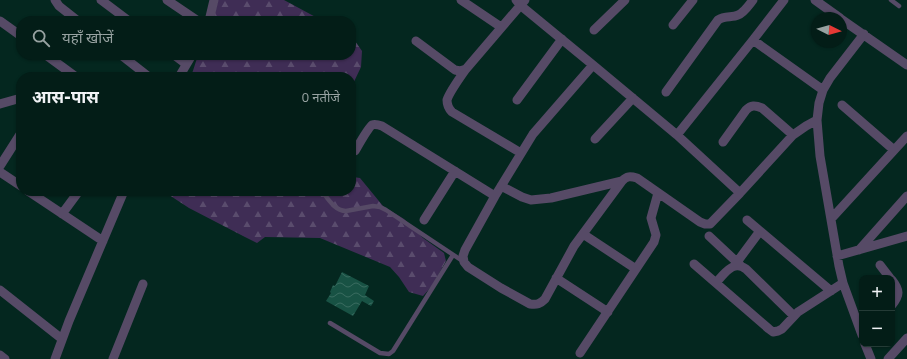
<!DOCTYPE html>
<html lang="hi">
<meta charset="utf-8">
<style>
body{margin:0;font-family:"IBM Plex Sans","Noto Sans Devanagari",sans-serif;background:#112a24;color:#f1f3f6}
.controls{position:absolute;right:12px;bottom:12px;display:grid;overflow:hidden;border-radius:8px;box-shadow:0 1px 3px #0004}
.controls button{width:36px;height:36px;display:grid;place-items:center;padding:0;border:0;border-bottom:1px solid #243b36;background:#031d17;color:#f1f3f6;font:20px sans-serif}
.compass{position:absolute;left:811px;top:12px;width:36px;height:36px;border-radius:50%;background:#031d17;box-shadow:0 1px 3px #0004;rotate:95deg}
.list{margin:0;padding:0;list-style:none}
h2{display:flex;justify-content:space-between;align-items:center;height:52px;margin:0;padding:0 16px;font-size:17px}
h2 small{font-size:13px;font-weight:400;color:#97a2a1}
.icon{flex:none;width:22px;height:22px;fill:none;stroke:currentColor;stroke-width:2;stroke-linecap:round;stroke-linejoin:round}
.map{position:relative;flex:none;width:907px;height:359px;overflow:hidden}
.search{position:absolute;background:#031d17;box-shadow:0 1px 3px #0004;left:16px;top:16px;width:340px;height:44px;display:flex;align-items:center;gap:10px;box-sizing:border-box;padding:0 14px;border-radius:16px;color:#97a2a1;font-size:15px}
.panel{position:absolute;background:#031d17;box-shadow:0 1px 3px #0004;left:16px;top:72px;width:340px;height:124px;border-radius:16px}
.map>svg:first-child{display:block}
.forest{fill:url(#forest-firs)}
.water{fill:url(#water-waves)}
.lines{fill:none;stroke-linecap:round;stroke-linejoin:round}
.lane{stroke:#564a66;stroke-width:4.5}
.street{stroke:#564a66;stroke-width:9}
</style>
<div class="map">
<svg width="907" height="359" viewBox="0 0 907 359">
<defs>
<pattern id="forest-firs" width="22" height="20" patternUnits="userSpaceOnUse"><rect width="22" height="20" fill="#3f2d55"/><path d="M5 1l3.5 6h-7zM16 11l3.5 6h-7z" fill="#5a4c6d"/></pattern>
<pattern id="water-waves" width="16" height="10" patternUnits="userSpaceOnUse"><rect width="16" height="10" fill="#185244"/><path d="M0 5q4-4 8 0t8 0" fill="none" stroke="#396b5f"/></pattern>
</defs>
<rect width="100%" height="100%" fill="#04271f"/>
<path class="forest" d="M218 0H284L323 21H213Z
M351 39 355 41 362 51 361 67 351 88V77H191L198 55H351Z
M353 177 360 178 383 206 404 219 423 238 444 253 446 261 432 286 423 296 409 292 399 277 390 267 320 238 265 237 257 243 243 236 189 208 163 191H351V178Z"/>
<path class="water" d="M342 272 369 286 365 295 374 301 371 306 362 301 353 316 326 301 331 293 330 292 333 285 335 286Z"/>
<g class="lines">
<path class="lane" d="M891 0 899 6
M322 191C328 199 335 211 346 211L373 206 380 207 386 210 464 262
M330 323 380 353 389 354 393 351 453 255"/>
<path class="street" d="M55 0 59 6 78 21
M101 0 129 21
M167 0 198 21
M461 0 501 27
M516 0 520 5 593 65 677 135 740 193
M815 0 840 18
M841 19 907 65
M0 21 21 36
M209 21 214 0
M673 25 693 0
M594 30 625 0
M753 40 823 90
M416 41 455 70 460 71 466 69 525 0
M46 55 76 77
M121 55 149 77
M174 55 186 64
M593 65 533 134 495 196 465 250 463 256 464 262 468 267 501 288 530 304C537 305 540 304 545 299L574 246 622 181C627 176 630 176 637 178L700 222 705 224H710L740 193 793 135 806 126 817 120
M466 69C461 76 449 93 447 100 447 105 449 109 452 112L521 153
M179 77 192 55
M666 92 718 20C725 15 732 18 738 15 744 13 749 5 753 0
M517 100 562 39
M0 104 21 98
M842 105 894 150
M677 135 753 40 784 0
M595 139 633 98
M723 142 746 110C751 105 755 105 762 108L793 135
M355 151C358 146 368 128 372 125 375 124 379 125 382 126L495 196
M0 166 21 133
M0 172 21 186
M501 186 522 197 531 200 551 198 622 181
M28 191 103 241
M62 214 79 191
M831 219 907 136
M424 220 455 171
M747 220 831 291
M583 234 636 269
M709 236 741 266
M859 250 907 196
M837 256 907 236
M737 262 760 231
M694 264 769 329 773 332 778 331 782 329 798 312 843 283
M880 265 890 278
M556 278 608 312
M892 280C900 290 900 295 892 305
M716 283C720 278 730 266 736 266 740 265 743 267 746 269L794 316
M0 290 62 339
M862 335 843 283 839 266 820 156 817 120 819 103 823 90 830 78 864 34
M865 344 871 359
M580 353 654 242 656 235 651 218 658 193
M0 355 5 359
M55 359 69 321 124 191
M113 359 143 284
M888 359 907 338"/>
</g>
</svg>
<div class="controls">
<button>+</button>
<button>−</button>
</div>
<svg class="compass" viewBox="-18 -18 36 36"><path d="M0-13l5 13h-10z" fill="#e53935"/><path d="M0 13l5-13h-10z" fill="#97a2a1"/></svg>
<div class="search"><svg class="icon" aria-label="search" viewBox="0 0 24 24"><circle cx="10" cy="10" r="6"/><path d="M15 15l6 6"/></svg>यहाँ खोजें</div>
<section class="panel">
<h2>आस-पास<small>0 नतीजे</small></h2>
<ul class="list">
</ul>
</section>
</div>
